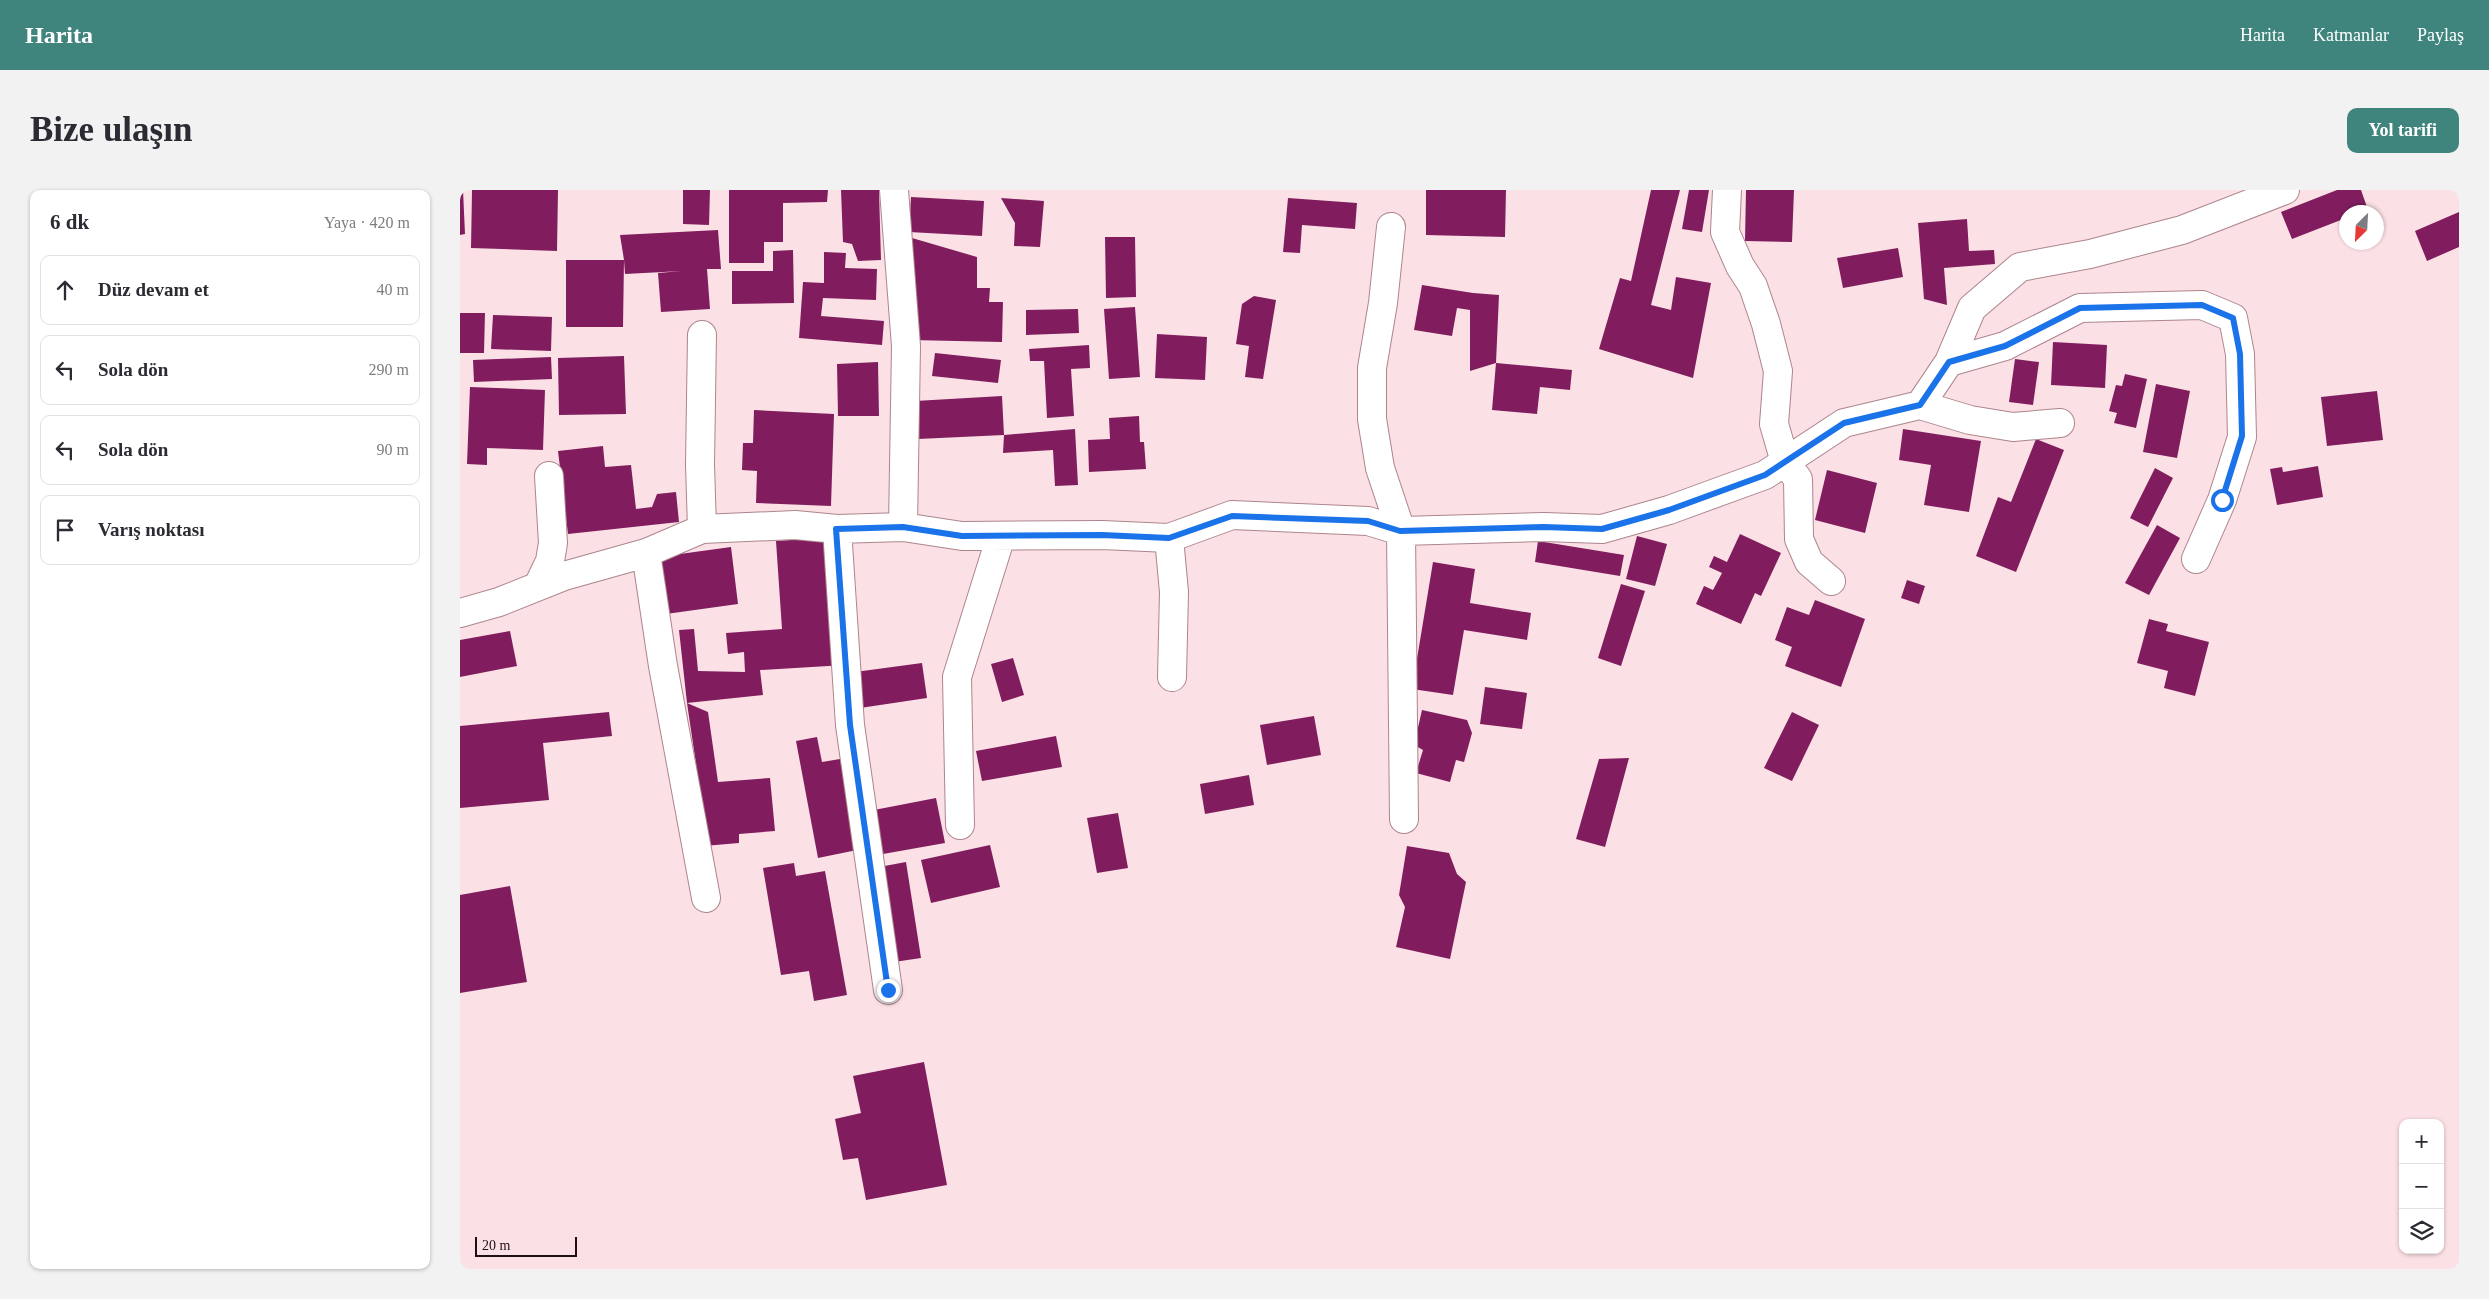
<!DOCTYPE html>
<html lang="tr">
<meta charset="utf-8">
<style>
body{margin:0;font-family:"Times New Roman",serif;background:#f2f2f3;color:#2b2b33}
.controls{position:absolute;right:15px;bottom:15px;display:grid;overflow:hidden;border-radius:10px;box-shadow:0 1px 4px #0004}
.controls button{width:45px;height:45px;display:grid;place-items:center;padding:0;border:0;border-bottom:1px solid #e1e1e2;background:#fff;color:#2b2b33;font:25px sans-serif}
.compass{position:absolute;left:1879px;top:15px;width:45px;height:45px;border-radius:50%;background:#fff;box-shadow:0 1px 4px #0004;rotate:204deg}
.scale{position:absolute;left:15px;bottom:12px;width:102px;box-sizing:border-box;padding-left:5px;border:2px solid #1e1013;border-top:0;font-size:14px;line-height:18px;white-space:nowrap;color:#1e1013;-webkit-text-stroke:4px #fbe0e5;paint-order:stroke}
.stop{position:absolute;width:15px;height:15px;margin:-11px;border:4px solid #1a73e8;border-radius:50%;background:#fff}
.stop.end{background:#1a73e8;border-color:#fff;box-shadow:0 1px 5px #0008}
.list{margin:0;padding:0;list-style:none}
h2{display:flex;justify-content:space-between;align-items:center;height:65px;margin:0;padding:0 20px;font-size:21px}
h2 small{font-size:16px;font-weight:400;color:#7c7c81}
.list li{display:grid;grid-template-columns:32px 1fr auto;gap:15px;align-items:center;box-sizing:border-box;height:70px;margin:0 10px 10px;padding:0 10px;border:1px solid #e1e1e2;border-radius:10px}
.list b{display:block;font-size:19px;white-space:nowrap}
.list em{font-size:16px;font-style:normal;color:#7c7c81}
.icon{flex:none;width:28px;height:28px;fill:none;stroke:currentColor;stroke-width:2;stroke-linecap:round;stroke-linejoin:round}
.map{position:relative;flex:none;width:1999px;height:1079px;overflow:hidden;border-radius:10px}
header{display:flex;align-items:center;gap:30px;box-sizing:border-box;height:70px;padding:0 25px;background:#3f857d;color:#fff}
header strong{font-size:24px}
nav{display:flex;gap:28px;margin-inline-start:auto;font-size:18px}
.intro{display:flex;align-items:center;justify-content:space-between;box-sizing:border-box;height:120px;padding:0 30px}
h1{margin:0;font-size:35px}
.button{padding:12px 22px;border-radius:10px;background:#3f857d;color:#fff;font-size:18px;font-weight:700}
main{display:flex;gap:30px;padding:0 30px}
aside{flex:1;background:#fff;border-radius:10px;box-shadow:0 1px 4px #0004}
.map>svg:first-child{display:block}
.building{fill:#811d5e}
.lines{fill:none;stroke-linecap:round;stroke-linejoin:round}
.minor-casing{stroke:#ad858d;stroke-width:30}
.minor{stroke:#fff;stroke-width:28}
.route{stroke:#1a73e8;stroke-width:6}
</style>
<header>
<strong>Harita</strong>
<nav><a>Harita</a><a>Katmanlar</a><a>Paylaş</a></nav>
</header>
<div class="intro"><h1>Bize ulaşın</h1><a class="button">Yol tarifi</a></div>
<main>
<aside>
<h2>6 dk<small>Yaya · 420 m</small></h2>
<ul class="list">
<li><svg class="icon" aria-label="ahead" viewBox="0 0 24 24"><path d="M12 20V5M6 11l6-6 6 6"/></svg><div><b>Düz devam et</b></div><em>40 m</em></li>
<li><svg class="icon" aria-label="left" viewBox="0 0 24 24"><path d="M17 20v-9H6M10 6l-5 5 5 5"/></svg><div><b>Sola dön</b></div><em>290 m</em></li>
<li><svg class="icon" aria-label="left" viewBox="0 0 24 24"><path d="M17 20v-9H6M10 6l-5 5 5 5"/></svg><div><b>Sola dön</b></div><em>90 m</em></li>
<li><svg class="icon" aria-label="arrive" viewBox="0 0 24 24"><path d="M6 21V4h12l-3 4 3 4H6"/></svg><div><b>Varış noktası</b></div></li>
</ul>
</aside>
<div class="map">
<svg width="1999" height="1079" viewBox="0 0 1999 1079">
<rect width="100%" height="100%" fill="#fbe0e5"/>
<path class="building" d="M0 0H3L5 44 0 45Z
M12 0H98L97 61 11 58Z
M223 0H250L249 35 223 34Z
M269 0H368L367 12 323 13V52H304V73H269Z
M381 0H419L421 70 398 71 392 54 383 52Z
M966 0H1046L1045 47 966 45Z
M1191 0H1220L1191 115 1211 120 1216 87 1251 93 1233 188 1139 159 1160 88 1171 91Z
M1229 0H1249L1242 42 1222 39Z
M1286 0H1334L1332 52 1285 51Z
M1877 0H1901L1908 20 1886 22V28L1832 49 1821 22Z
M451 7 524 11 522 46 449 42Z
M541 8 584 11 580 57 554 56 555 33Z
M828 8 897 13 895 39 842 35 840 63 823 62Z
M1999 22V57L1967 71 1955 41Z
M1507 29 1509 61 1534 60 1535 74 1484 78 1487 115 1464 109 1458 33Z
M258 40 261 79H247L250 119 201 122 198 83 222 81 165 84 164 70 163 137H106V70H164L160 45Z
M645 47H675L676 107 646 108Z
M452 48 517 67V98H530L529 112H543L542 152 451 150Z
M1438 58 1443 87 1383 98 1377 68Z
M333 60 334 113 272 114V81H313V61Z
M364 62 386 63 385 78 417 79 416 110 363 108 361 126 424 131 422 155 339 148 343 92 364 93Z
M962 95 1013 103 1039 105 1036 173 1010 181V120L997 118 992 146 954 140Z
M794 106 816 110 803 189 785 187 789 156 776 154 782 114Z
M675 117 680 187 649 189 644 119Z
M618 119 619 143 566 145V120Z
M0 123H25L24 163H0Z
M33 125 92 127 91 161 31 159Z
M697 144 747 147 745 190 695 188Z
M1593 152 1647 155 1645 198 1591 195Z
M629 155 630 178 611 179 614 226 587 228 584 171H570L569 159Z
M475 163 541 170 538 193 472 186Z
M164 166 166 224 99 225 98 168Z
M91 167 92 189 14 192 13 170Z
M1555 169 1579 172 1573 215 1549 212Z
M418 172 419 226H378L377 174Z
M1036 173 1112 180 1110 200 1080 197 1077 224 1032 220Z
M1665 184 1687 189 1676 238 1654 233 1657 223 1649 221 1656 195 1662 196Z
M1696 194 1730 201 1717 268 1683 262Z
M10 197 85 200 83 260 27 258V275L7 274Z
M1917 201 1923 250 1867 256 1861 207Z
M542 206 544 245 458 249 455 211Z
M294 220 374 224 371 316 296 313 297 281 282 280 283 253H293Z
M679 226 680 252H684L686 279 629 282 628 250 650 249 649 228Z
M615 239 618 295 595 296 593 260 543 263 544 245Z
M1443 239 1521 251 1509 322 1464 315 1471 275 1439 270Z
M1576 249 1604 260 1556 382 1516 366 1538 307 1551 312Z
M143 256 145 277 171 275 176 319 192 317 197 304 216 302 219 332 108 344 98 261Z
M1858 276 1863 307 1817 315 1810 279 1822 277 1823 282Z
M1695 278 1713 288 1688 337 1670 328Z
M1367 280 1417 293 1405 343 1355 330Z
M1697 335 1720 348 1689 405 1665 393Z
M1280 344 1321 363 1301 406 1295 403 1281 434 1236 414 1244 396 1253 400 1262 383 1249 377 1254 366 1267 372Z
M1177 346 1207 354 1195 396 1166 389Z
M375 347 385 475 300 480 303 505 227 513 219 440 234 439 238 481 285 482 284 462 268 464 266 443 322 439 316 351Z
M1078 351 1164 365 1160 386 1075 372Z
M271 357 278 414 206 424 198 367Z
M973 372 1015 379 1010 413 1071 423 1067 450 1004 440 993 505 952 499Z
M1447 390 1465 396 1459 414 1441 408Z
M1161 394 1185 401 1161 476 1138 468Z
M1355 410 1405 429 1381 497 1325 476 1332 457 1315 450 1327 417 1349 425Z
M1689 429 1708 434 1706 441 1749 452 1735 506 1704 498 1708 481 1677 473Z
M50 441 57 476 0 487V450Z
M553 468 564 505 542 512 531 474Z
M462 473 467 508 400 518 395 482Z
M1025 497 1067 503 1062 539 1020 534Z
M227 513 248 522 258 592 310 588 315 641 279 644V653L244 656 239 594Z
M962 520 1007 530 1012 543 1004 572 996 570 990 592 956 583 963 560 954 555Z
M149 522 152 546 83 553 89 610 0 618V536Z
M1332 522 1359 535 1332 591 1304 578Z
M854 526 861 565 807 575 800 535Z
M596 546 602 577 522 591 516 561Z
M357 547 362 572 380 569 397 660 358 668 336 551Z
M1169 568 1145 657 1116 649 1139 569Z
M789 585 794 615 745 624 740 594Z
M476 608 485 653 423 664 414 620Z
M658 623 668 678 637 683 627 628Z
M530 655 540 697 471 713 461 670Z
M947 656 989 663 997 684 1006 692 990 769 936 757 945 717 939 705Z
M446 672 461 768 434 772 419 677Z
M334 673 336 686 365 681 387 805 354 811 349 781 321 785 303 678Z
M50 696 67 792 0 803V705Z
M464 872 487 995 406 1010 398 968 383 970 375 929 401 923 393 886Z"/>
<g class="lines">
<defs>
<path id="minor" d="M434 0 446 156 443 337
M1267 0 1265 42 1280 76 1293 96 1306 134 1318 181 1314 234 1325 272 1338 289 1339 349 1349 372 1371 391
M931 37 923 113 912 178V229L920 278 941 341 944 629
M1489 172 1545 156 1620 118 1742 115 1773 128 1780 164 1782 247 1762 310 1736 369
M1460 215 1510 230 1553 237 1600 233
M242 339 240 274 242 145
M377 339 390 535 428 800
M709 348 714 402 712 487
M186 363 203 476 246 708
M78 396 90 371 93 353 89 286
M0 423 39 412 104 386 186 363 242 339 335 335 377 339 443 337 502 346 642 345 709 348 772 325 908 331 941 341 1084 337 1142 339 1209 320 1305 285 1384 233 1460 215 1489 172 1512 118 1560 77 1630 64 1722 40 1825 0
M500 635 497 487 541 346"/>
</defs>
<use href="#minor" class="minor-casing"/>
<use href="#minor" class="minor"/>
</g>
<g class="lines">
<path class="route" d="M428 800 390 535 376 339 443 337 502 346 642 345 709 348 772 326 908 331 940 341 1084 337 1142 339 1209 320 1305 285 1384 233 1460 215 1489 172 1545 156 1620 118 1742 115 1773 128 1780 164 1782 246 1762 310"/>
</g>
</svg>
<div class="controls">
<button>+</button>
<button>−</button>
<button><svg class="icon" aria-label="layers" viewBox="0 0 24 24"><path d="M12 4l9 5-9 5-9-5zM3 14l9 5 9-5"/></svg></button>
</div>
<svg class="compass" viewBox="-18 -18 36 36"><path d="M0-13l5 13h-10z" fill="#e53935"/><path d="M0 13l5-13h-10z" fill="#7c7c81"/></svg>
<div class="scale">20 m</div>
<div class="stop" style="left:1762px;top:310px"></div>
<div class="stop end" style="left:428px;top:800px"></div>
</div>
</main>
